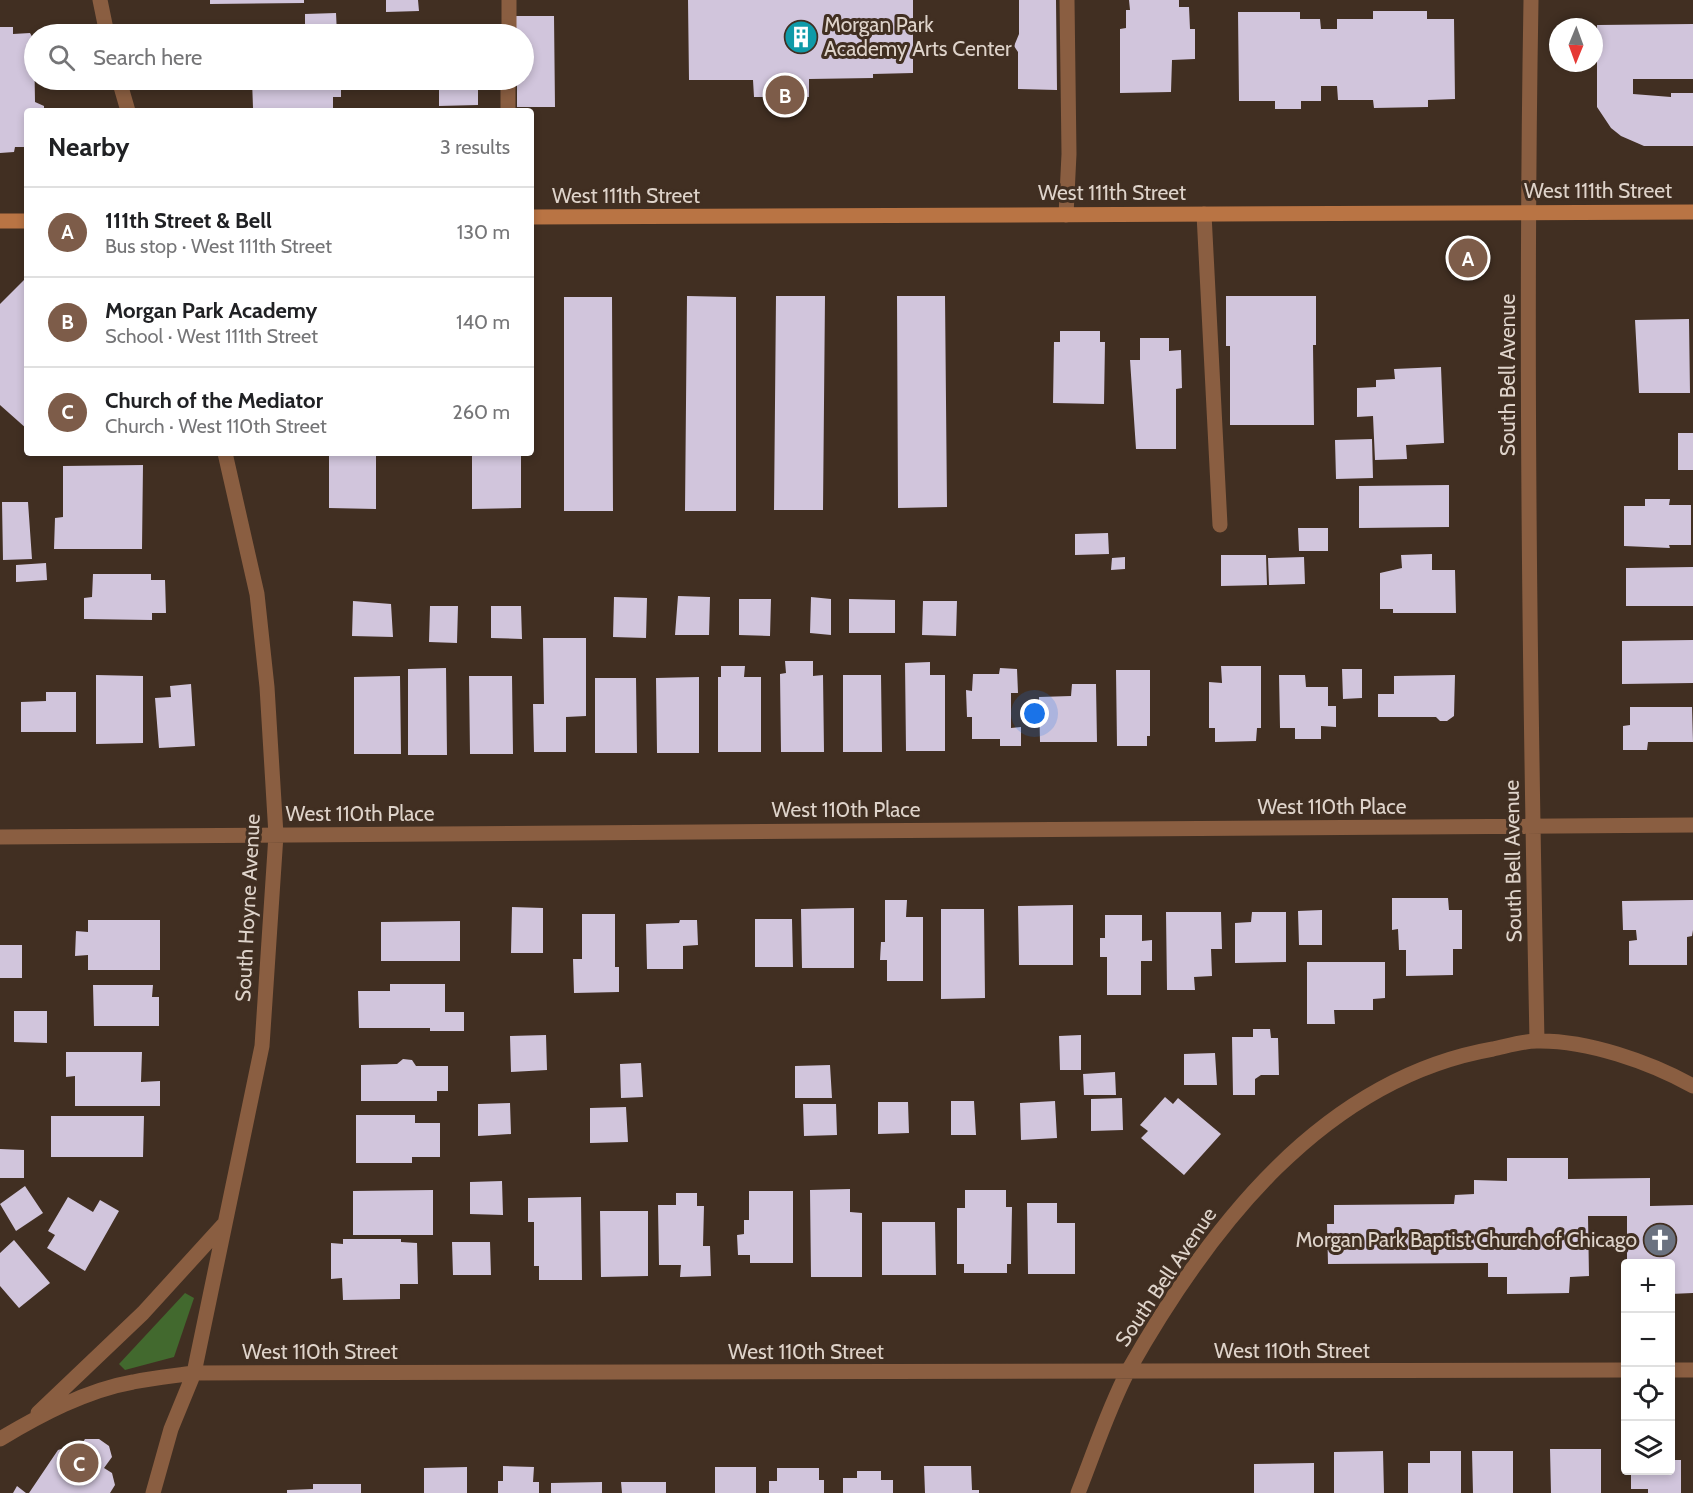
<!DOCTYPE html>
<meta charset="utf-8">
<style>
body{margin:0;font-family:Cabin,sans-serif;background:#f6f6f6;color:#202124}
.controls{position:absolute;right:18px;bottom:18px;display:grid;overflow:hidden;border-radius:6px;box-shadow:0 3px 9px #0003}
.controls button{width:54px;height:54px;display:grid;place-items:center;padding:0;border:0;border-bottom:2px solid #e0e0e0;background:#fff;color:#202124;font:30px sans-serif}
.compass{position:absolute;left:1549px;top:18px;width:54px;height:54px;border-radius:50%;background:#fff;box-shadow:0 3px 9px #0003;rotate:181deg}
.you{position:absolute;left:1035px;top:714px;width:21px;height:21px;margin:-15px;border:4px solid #fff;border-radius:50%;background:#1a73e8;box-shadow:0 0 0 9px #1a73e833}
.badge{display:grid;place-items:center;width:39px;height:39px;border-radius:50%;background:#7d5c49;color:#fff;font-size:20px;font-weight:700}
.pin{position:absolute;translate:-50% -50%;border:3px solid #fff;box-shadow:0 2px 6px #0006}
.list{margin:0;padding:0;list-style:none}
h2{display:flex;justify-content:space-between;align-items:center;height:78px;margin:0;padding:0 24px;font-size:26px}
h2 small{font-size:20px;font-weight:400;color:#757577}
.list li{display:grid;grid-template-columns:39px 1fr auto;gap:18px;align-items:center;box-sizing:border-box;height:90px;padding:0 24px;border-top:2px solid #e0e0e0}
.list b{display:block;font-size:22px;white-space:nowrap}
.list p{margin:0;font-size:20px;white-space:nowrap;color:#757577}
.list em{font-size:20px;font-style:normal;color:#757577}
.icon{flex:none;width:33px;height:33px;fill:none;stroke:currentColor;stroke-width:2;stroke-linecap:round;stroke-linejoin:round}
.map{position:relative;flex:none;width:1693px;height:1493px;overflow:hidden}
.search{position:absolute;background:#fff;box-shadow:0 3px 9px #0003;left:24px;top:24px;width:510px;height:66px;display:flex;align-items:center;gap:15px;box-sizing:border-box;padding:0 21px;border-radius:33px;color:#757577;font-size:22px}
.panel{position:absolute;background:#fff;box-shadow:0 3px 9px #0003;left:24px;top:108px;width:510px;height:348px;border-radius:6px}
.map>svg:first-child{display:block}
.green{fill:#42692e}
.building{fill:#d1c5dc}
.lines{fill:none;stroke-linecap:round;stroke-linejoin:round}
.service{stroke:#8a5e41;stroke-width:15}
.minor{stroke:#8a5e41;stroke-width:15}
.secondary{stroke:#b97444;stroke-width:15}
.labels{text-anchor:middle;stroke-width:6;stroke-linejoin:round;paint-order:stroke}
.poi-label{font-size:21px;fill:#ded3ca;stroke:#412f22;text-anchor:start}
.street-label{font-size:21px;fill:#ded3ca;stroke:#412f22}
</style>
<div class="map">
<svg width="1693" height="1493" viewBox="0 0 1693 1493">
<rect width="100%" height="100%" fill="#412f22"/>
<path class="green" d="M185 1293 194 1298 174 1357 125 1370 119 1364Z"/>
<path class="building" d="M210 0H304V3L210 4Z
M386 0H418L419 11 386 12Z
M688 0H913V73L873 74V78L809 79V97H754L753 80H689Z
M1019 0H1056L1057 90 1018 89V52L1014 46 1019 34Z
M1129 0H1179V7H1189L1190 29H1195V59L1172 60 1171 92 1120 93V29L1126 28V10H1130Z
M1373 11H1427V19H1454L1455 99 1428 100V107L1374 108 1373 100H1338L1337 86H1321V101H1301V109H1275V101H1239L1238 12H1300V19H1320L1321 29H1337V19H1373Z
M336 13 337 34H305V14Z
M516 16H554L555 107H517V80H524V34H516Z
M1693 24V79H1633V94L1671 97V93H1693V146H1644L1621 136 1611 128 1597 107V25Z
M0 27H13V34L30 33 34 40 35 102 44 106V111H27V147H15L14 152 0 153Z
M449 32H477V34H449Z
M252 80H341V97H333V111H274V108H253Z
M439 80H478V105L439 106Z
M27 277V429L0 405V304Z
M687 296 736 297V511H685Z
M776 296H825L823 510H774Z
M897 296H945L947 507 898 508Z
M1226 296H1316V345H1313L1314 425H1230V346H1226Z
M564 297H612L613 511H564Z
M1689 319 1690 393H1639L1635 320Z
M1060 331H1100V342H1105L1104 404 1053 403 1054 342H1060Z
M1140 338H1169V351L1181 350 1182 388 1176 389V449H1136L1130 360H1140Z
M1441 367 1444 443 1406 445 1407 459 1375 460 1373 416 1357 417V388L1376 387V380L1395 379 1394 369Z
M1678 433H1693V470H1678Z
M1372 439 1373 478 1336 479 1335 440Z
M329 453H376V509L329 508Z
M472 453H521V508L472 509Z
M143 465 142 549H54L55 518 63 517V466Z
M1449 485V527L1359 528V486Z
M1645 499H1670L1669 505H1691V545H1669L1670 548 1624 546V506H1645Z
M2 502H28L32 559 3 560Z
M1298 528H1328V551H1299Z
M1108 533 1109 554 1075 555V534Z
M1432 554V570H1455L1456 613H1393V609H1380V573L1402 568 1401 555Z
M1221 555H1266L1267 585 1221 586Z
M1125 557V569L1111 570 1112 558Z
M1304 557 1305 584 1269 585 1268 558Z
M46 563 47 580 16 582V565Z
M1693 567V606H1626V568Z
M93 574H151V580H165L166 613H152V620L84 619V598L92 597Z
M678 596 710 597 709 635H675Z
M614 597 647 598 646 638 613 637Z
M811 597 831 599V635L810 633Z
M739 599H771L770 636 739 635Z
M849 599 895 600V633H849Z
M353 601 391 604 393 637 352 636Z
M923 601H957L956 636 922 635Z
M430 606H458L457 643 429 642Z
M491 606H521L522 639 491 638Z
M543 638H586V716L566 717V752H534L533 704H544Z
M1693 640V683L1622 684V641Z
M785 661H813V676L823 675 824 752H781L780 674 786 673Z
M930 662V675H945V751H906L905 663Z
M721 666H745L744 677H761V752H718V677H721Z
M1221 666H1261V728H1257L1256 741 1215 742V728H1209V682L1222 683Z
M446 668 447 755H408V669Z
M1000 668 1017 669 1018 693H1011V728L1021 727V746H1000V739H972V717H967L966 690 972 691 973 674H999Z
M1342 669H1362V698L1343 699Z
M1116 670H1150V736H1147V746H1117Z
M96 675 143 676V743L96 744Z
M843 675H881L882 752H843Z
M1279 675H1305L1306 687H1328V706H1336V727L1321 726V739H1295V728H1280Z
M1455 675 1454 716 1447 721H1440L1436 717H1378V694H1394V676Z
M400 676 401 754H354V677Z
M469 676H512L513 754H470Z
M699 677V753H657L656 678Z
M595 678H636L637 753H595Z
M191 684 195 746 159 748 155 698 171 697 170 686Z
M1072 684H1096L1097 742H1040L1039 697 1071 696Z
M46 692H76V732H21V702L46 701Z
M1630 707H1692L1693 742H1648L1647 750H1623V726L1630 725Z
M1392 898H1448L1449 910H1462V949H1453V975L1406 976V950H1399L1398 929 1392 930Z
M885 900H907L906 917H923V981H887V960H880L881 942H885Z
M1693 900V930L1692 936 1687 937V965H1629V941L1637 940 1636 930H1623L1622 901Z
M1073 905V965H1019L1018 906Z
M512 907 543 908V953H511Z
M854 908V968H802L801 909Z
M941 909H984L985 998 941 999Z
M1322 910V945H1299L1298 911Z
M1166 912H1221L1222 949H1211L1212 976 1194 977 1195 990H1167Z
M1252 912H1286V962L1235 963V923L1251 922Z
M582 914H615V967H619V992L574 993 573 959H582Z
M1105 915H1142V941L1152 940V961H1141V995H1107V957H1100V938H1105Z
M755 919H792L793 967H755Z
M88 920H160V970H88V955L75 956 76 931 88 932Z
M680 920H697L698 945 683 946V969H647L646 924 679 923Z
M460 921V961H381V922Z
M0 945H22V978H0Z
M1307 962H1385V998L1373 999V1010H1334L1335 1024H1307Z
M390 984H445V1012H464V1031H430V1028H359L358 991H390Z
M93 985H153L152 997H159V1026H94Z
M14 1011H47V1043L14 1042Z
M1253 1029H1270L1271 1038H1278L1279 1075H1261L1255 1079V1095H1233L1232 1037H1253Z
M546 1035 547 1070 511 1072 510 1036Z
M1081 1035V1070H1060L1059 1036Z
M66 1052H142L141 1082 160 1081V1106H75V1076L66 1077Z
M1215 1053 1217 1085H1184V1054Z
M403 1059 412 1060 416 1066H448V1091H437V1101H361V1065L397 1064Z
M641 1063 643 1097 621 1098 620 1064Z
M830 1065 832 1098H795V1066Z
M1115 1072 1116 1095H1084L1083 1074Z
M1165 1097 1173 1104 1178 1098 1221 1134 1184 1175 1141 1138 1148 1131 1140 1125Z
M1122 1098 1123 1130 1091 1131V1099Z
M951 1101H974L976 1135H951Z
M1055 1101 1057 1138 1021 1140 1020 1103Z
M878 1102H908L909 1133 878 1134Z
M510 1103 511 1134 478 1136V1104Z
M803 1104H836L837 1135 804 1136Z
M626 1107 628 1142 590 1143V1108Z
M356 1115H415V1123H440V1157H412V1163H356Z
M51 1116H144L143 1157H51Z
M0 1149 24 1150V1178H0Z
M1507 1158H1568V1179L1650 1178V1206L1693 1205V1293L1670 1294V1264H1627V1216H1588L1589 1276 1570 1277 1569 1293 1507 1294V1277H1488V1263L1328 1264 1327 1224H1334V1205L1454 1204 1455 1195 1474 1194V1180L1507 1181Z
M502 1181 503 1215 470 1214V1182Z
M25 1186 43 1213 16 1231 0 1204Z
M850 1189V1212L862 1213V1277H811L810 1190Z
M433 1190V1235H353V1191Z
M965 1190H1006V1207H1012L1011 1264H1007V1273H964V1264H957V1208H965Z
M749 1191H793V1263H750V1255H738L737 1235 744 1234V1220H749Z
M676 1193H697V1206H704L703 1246H710L711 1276 680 1277 681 1265H659L658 1205H676Z
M68 1197 93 1212 100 1200 119 1211 85 1271 47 1248 55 1235 48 1231Z
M581 1197 582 1280H539V1266H534V1222H528V1198Z
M1027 1203H1057V1223H1075V1274H1028Z
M600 1211H648V1276L601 1277Z
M882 1222H935L936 1275H882Z
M343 1239H401V1242L417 1243 418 1284H400V1299L343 1300 342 1278 331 1279V1243L343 1244Z
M14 1240 50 1283 19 1308 0 1286V1253Z
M452 1242H490L491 1275H453Z
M85 1439H99L109 1446 112 1457 104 1468 112 1473 115 1485 110 1493H29L58 1450 70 1446 77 1451Z
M1550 1449H1601V1493H1551Z
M1383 1451 1384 1493H1334V1452Z
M1430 1451H1461V1493H1408V1463H1430Z
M1472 1451H1513V1493H1473Z
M1670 1460H1681V1493H1648V1489H1631V1470H1670Z
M1314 1463V1493H1254V1464Z
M503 1466 534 1467 533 1482H539V1493H498V1481H503Z
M924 1466H971L972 1490H979V1493H925Z
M467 1467V1493H424V1468Z
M715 1467H756V1493H715Z
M777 1468H819V1480H824V1493H769V1481H777Z
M857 1471H881V1480H893V1493H843V1478H857Z
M602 1482V1493H551V1483Z
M621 1482H666V1493H622Z
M313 1484H361V1493H287V1490L313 1489Z
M17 1486 26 1493H13Z"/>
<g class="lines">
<path class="service" d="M509 34V0
M508 111V80
M1204 214 1220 525
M1066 215 1069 154 1067 0"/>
<path class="minor" d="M100 0 107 34
M1531 0C1525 347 1530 694 1537 1041
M119 80 128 111
M0 837 1693 825
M1670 1370H1693
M38 1413 143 1313 225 1223
M0 1439C40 1415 87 1390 133 1382 153 1378 173 1376 194 1373L1626 1370
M153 1493 171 1429 194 1373 262 1046 276 835 267 687 257 594 225 453
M1078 1493C1094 1453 1108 1409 1128 1371 1208 1229 1322 1079 1493 1049 1507 1046 1523 1041 1537 1041 1587 1040 1650 1062 1693 1086"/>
<path class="secondary" d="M531 217 1693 212
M0 221H27"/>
</g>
<defs>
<symbol id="building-disc" viewBox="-11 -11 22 22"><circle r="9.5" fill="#0f9aa8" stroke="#412f22"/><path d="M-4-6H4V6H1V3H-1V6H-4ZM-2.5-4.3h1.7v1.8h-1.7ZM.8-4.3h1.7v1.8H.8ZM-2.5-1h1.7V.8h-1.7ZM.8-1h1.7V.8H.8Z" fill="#fff"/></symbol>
<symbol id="church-disc" viewBox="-11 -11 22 22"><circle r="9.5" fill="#6b7280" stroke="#412f22"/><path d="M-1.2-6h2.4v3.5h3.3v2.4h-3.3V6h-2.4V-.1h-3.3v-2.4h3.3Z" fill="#fff"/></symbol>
</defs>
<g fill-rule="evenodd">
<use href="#building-disc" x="782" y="18" width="38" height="38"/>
<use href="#church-disc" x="1641" y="1221" width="38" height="38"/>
</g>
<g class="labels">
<g class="poi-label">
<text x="824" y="32">Morgan Park<tspan x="824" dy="24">Academy Arts Center</tspan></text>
<text x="1637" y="1247" text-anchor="end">Morgan Park Baptist Church of Chicago</text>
</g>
<g class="street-label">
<text x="1598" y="198">West 111th Street</text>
<text x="1112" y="200">West 111th Street</text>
<text x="626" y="203">West 111th Street</text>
<text transform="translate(1508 375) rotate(-90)" y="7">South Bell Avenue</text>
<text x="1332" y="814">West 110th Place</text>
<text x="846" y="817">West 110th Place</text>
<text x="360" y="821">West 110th Place</text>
<text transform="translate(1513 861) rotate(-91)" y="7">South Bell Avenue</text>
<text transform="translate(248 908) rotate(-87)" y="7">South Hoyne Avenue</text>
<text transform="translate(1166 1277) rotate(-56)" y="7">South Bell Avenue</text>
<text x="1292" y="1358">West 110th Street</text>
<text x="320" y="1359">West 110th Street</text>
<text x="806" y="1359">West 110th Street</text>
</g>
</g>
</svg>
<div class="controls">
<button>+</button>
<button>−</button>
<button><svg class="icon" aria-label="locate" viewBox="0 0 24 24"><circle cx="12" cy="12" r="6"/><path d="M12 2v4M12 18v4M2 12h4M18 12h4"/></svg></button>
<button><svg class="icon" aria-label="layers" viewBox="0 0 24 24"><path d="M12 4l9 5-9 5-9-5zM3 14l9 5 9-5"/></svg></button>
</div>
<svg class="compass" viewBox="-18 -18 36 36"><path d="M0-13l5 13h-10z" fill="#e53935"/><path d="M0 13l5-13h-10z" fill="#757577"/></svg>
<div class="you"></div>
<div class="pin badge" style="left:1468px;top:258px">A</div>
<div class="pin badge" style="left:785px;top:95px">B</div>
<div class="pin badge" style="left:79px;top:1463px">C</div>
<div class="search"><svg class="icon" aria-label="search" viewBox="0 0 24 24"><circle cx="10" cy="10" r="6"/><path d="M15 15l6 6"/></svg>Search here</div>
<section class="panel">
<h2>Nearby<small>3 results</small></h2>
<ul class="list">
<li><span class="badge">A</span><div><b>111th Street &amp; Bell</b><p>Bus stop · West 111th Street</p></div><em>130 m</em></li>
<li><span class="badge">B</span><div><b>Morgan Park Academy</b><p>School · West 111th Street</p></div><em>140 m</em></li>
<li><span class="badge">C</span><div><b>Church of the Mediator</b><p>Church · West 110th Street</p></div><em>260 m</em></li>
</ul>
</section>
</div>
